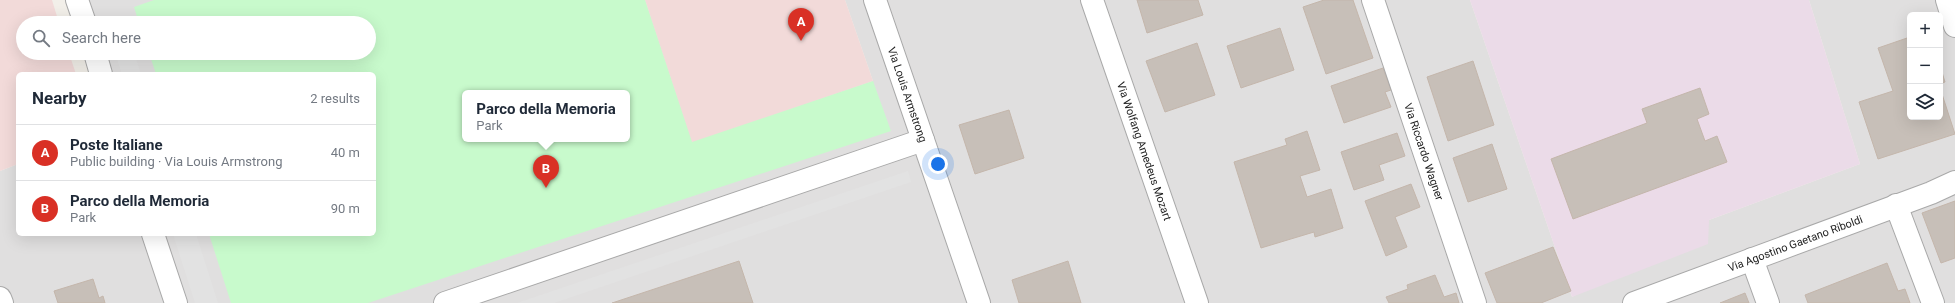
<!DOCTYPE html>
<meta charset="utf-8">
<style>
body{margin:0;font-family:Roboto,sans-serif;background:#f2f2f3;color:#1f2937}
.controls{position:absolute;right:12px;top:12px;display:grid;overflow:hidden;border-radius:6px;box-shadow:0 4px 16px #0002}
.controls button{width:36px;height:36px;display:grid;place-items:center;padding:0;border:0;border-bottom:1px solid #e0e1e3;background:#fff;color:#1f2937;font:20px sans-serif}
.you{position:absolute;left:938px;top:164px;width:14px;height:14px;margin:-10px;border:3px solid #fff;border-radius:50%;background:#1a73e8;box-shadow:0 0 0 6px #1a73e833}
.badge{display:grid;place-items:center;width:26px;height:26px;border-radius:50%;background:#d93025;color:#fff;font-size:13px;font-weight:700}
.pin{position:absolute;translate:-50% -33px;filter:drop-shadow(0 1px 2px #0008)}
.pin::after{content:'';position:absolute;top:21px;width:14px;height:12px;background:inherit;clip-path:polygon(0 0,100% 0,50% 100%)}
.popup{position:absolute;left:462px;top:90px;width:168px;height:52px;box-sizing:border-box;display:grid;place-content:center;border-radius:6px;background:#fff;filter:drop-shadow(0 1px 3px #0005);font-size:13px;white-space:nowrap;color:#747a83}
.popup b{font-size:15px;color:#1f2937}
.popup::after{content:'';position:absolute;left:50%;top:100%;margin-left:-8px;border:8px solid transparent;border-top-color:#fff}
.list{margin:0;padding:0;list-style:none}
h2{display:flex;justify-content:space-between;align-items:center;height:52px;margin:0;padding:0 16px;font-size:17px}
h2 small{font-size:13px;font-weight:400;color:#747a83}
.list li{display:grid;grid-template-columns:26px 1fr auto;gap:12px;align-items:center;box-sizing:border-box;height:56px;padding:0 16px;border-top:1px solid #e0e1e3}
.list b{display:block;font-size:15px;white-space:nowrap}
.list p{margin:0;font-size:13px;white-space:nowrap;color:#747a83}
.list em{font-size:13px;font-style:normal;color:#747a83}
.icon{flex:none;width:22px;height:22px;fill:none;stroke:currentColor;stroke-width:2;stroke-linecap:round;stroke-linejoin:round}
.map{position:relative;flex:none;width:1955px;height:303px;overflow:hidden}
.search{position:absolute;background:#fff;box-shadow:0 4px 16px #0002;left:16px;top:16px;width:360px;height:44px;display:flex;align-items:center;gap:10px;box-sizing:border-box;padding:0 14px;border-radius:22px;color:#747a83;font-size:15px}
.panel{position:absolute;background:#fff;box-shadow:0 4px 16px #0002;left:16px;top:72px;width:360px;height:164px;border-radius:6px}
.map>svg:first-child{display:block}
.residential{fill:#e0dfdf;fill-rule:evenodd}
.commercial{fill:#f2dad9}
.industrial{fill:#ebdbe8}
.park{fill:#c8facc;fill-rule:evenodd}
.parking{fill:#e2e2e2}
.building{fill:#c7bfb8;stroke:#c4b6ab}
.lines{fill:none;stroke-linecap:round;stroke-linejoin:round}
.minor-casing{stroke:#a9a9a9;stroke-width:24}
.minor{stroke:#fff;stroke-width:22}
.labels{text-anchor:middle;stroke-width:4;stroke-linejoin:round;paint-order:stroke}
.street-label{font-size:11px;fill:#222;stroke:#fff}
</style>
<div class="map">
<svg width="1955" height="303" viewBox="0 0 1955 303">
<rect width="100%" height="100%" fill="#f2efe9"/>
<path class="residential" d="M77 0H645L692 142 873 81 845 0H1470L1572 297 1709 220 1860 164 1809 0H1955V303H0V171L18 164V234H374V74H101L95 53H369V23H85ZM1910 15H1940V117H1910ZM465 93H627V139H465Z"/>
<path class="commercial" d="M0 0H52L59 23H23V53H69L76 74H18V164L0 171Z
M645 0H845L873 81 692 143Z"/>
<path class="industrial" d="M1470 0H1809L1860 164 1709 220 1708 244 1572 297Z"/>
<path class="park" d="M154 0H645L692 142 873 81 891 131 368 303H231L209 234H374V74H156L149 53H369V23H139L134 7ZM465 93H627V139H465Z"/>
<path class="parking" d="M115 53H134L141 74H122Z
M908 171 911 182 554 303H517Z
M173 234H196L218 303H195Z"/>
<path class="building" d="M1137 0H1198L1203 15 1147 33Z
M1324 0H1353L1373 58 1326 74 1303 7Z
M1280 28 1294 70 1241 88 1227 46Z
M1910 37V117H1940V88L1955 134 1878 159 1859 102 1893 91 1878 48Z
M1197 43 1215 95 1165 112 1146 61Z
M1473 61 1494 125 1448 141 1427 77Z
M1940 66 1945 82 1940 84Z
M1383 68 1391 90 1385 92 1391 107 1344 123 1331 86Z
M1700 88 1709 114 1697 119 1705 141 1717 136 1727 162 1573 219 1551 159 1647 123 1642 109Z
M1009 110 1024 158 975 174 959 125Z
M1307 131 1320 170 1300 176 1307 197 1331 189 1343 228 1315 237 1314 232 1261 248 1234 162 1287 145 1285 139Z
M1397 133 1405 156 1379 165 1384 180 1354 190 1341 152Z
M1492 144 1507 189 1468 202 1453 158Z
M1411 184 1420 207 1395 217 1407 247 1386 256 1365 201Z
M1955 201V258L1941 263 1922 213Z
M1553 247 1571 291 1541 303H1497L1485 273Z
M739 261 753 303H612Z
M1068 261 1081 303H1019L1012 280Z
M1887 263 1898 291 1905 289 1910 303H1808L1805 295Z
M1435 275 1444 297 1456 293 1459 303H1389L1386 297 1408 289 1407 285Z
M93 279 99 298 103 296 105 303H58L54 291Z
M1745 293 1749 303H1720Z"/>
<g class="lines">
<defs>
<g id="minor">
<path d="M77 0 85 23"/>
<path id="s1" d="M875 0 979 303"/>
<path id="s2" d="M1092 0 1197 303"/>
<path id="s3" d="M1373 0 1475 303"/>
<path d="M1947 0 1955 26"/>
<path d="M95 53 101 74"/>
<path d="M1896 205 1933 303"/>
<path d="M153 234 176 303"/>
<path d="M1752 259 1768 303"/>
<path d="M0 298 2 303"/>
<path d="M445 303 923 140"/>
<path id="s4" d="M1634 303 1931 193 1955 182"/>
</g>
</defs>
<use href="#minor" class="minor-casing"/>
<use href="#minor" class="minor"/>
</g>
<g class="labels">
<g class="street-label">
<text dy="4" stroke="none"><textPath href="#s1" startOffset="100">Via Louis Armstrong</textPath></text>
<text dy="4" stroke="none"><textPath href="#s2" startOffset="160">Via Wolfang Amedeus Mozart</textPath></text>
<text dy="4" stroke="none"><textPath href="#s3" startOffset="160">Via Riccardo Wagner</textPath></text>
<text dy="4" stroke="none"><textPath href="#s4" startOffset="172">Via Agostino Gaetano Riboldi</textPath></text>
</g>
</g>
</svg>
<div class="controls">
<button>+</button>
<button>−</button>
<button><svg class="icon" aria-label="layers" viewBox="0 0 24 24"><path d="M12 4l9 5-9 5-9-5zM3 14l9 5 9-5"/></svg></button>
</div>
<div class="you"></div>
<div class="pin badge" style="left:801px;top:41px">A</div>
<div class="pin badge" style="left:546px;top:188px">B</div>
<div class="popup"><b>Parco della Memoria</b>Park</div>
<div class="search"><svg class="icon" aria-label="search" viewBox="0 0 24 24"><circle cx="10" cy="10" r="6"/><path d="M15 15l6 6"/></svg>Search here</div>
<section class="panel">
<h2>Nearby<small>2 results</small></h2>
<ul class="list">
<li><span class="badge">A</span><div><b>Poste Italiane</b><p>Public building · Via Louis Armstrong</p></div><em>40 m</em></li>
<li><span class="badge">B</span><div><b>Parco della Memoria</b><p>Park</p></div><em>90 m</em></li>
</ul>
</section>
</div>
